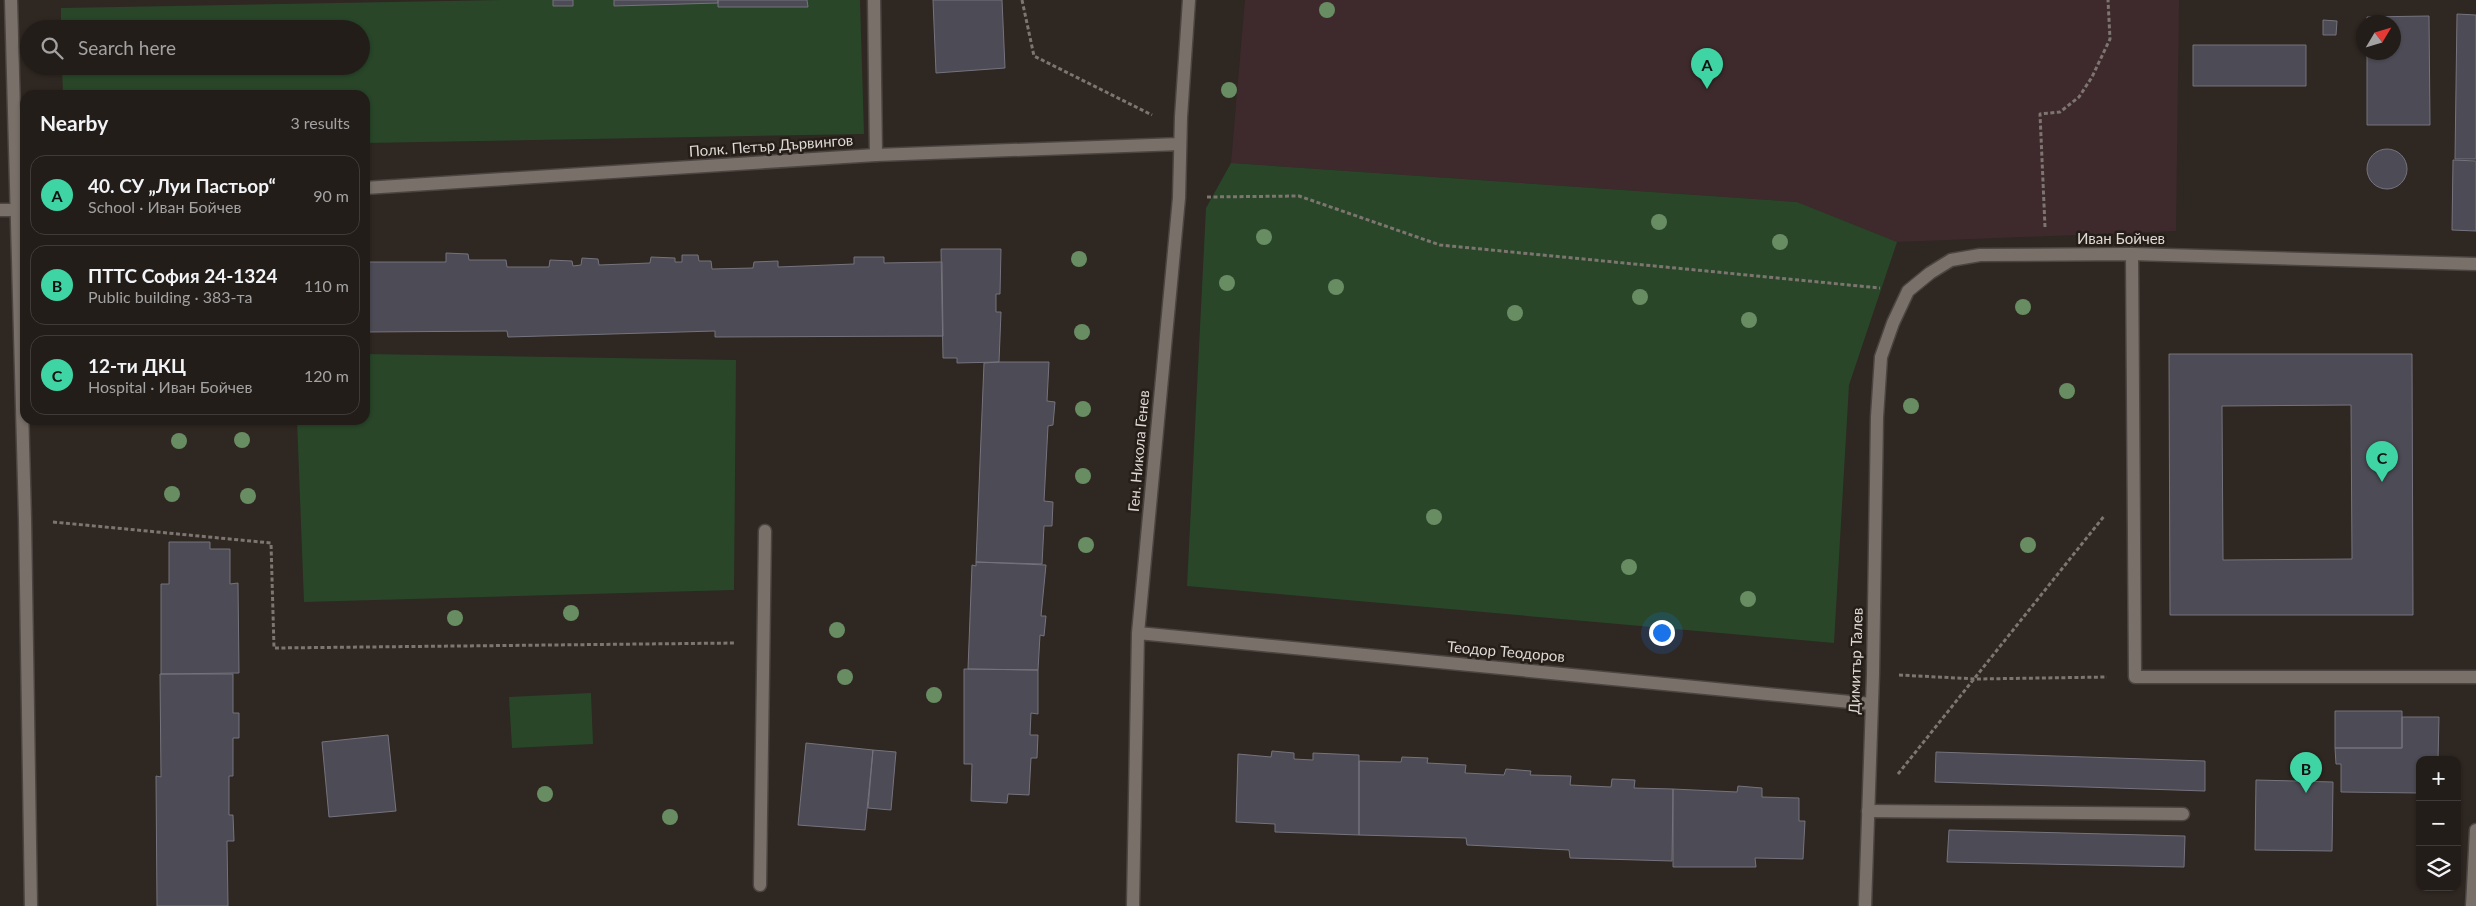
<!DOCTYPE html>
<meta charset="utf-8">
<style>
body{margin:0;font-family:Lato,sans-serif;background:#2f2a26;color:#f1f3f6}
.controls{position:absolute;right:15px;bottom:15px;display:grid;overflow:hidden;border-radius:10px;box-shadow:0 1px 4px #0004}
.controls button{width:45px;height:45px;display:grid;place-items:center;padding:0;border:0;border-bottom:1px solid #403b38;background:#231d19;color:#f1f3f6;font:25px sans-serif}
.compass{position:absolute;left:2356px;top:15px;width:45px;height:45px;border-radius:50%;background:#231d19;box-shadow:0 1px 4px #0004;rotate:52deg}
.you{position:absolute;left:1661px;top:632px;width:18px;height:18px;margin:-12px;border:4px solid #fff;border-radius:50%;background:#1a73e8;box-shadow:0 0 0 8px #1a73e833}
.badge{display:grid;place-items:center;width:32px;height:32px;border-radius:50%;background:#3ed4a3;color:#111;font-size:16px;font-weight:700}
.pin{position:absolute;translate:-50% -41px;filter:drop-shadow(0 1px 2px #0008)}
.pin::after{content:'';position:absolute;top:26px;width:18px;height:15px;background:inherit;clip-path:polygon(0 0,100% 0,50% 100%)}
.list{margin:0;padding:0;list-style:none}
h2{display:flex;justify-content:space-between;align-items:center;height:65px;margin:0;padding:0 20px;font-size:21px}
h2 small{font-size:16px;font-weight:400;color:#a3a2a2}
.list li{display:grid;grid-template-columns:32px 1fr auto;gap:15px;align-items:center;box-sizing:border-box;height:80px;margin:0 10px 10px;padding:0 10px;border:1px solid #403b38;border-radius:15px}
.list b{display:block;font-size:19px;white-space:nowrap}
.list p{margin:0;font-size:16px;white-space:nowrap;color:#a3a2a2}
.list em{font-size:16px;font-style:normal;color:#a3a2a2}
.icon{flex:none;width:28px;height:28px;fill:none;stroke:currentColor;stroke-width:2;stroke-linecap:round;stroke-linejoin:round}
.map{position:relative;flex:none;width:2476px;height:906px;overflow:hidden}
.search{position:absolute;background:#231d19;box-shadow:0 1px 4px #0004;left:20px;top:20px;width:350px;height:55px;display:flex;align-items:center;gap:12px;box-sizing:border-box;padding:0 18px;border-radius:28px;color:#a3a2a2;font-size:19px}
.panel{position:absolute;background:#231d19;box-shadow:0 1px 4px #0004;left:20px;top:90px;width:350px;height:335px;border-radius:15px}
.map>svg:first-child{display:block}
.education{fill:#3e2a2c}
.green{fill:#294629}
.building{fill:#4d4b55;stroke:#75737d;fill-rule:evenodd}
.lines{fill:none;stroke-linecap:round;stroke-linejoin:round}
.service-casing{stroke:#4b4440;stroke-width:15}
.minor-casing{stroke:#4b4440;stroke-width:15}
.path{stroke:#7c7570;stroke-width:3;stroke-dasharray:4 2.5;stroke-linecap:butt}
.service{stroke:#79706a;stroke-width:12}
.minor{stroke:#79706a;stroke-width:12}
.tree{fill:#698d62}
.labels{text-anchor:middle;stroke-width:5;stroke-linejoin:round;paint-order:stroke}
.street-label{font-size:15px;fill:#ded9d5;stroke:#251d18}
</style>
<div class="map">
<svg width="2476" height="906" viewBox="0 0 2476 906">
<rect width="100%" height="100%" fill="#2f2721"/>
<path class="education" d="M1245 0H2179L2176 231 1897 242 1797 202 1231 163Z"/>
<path class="green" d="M501 0H860L864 134 365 143V95H63L62 66H361V29H61V8Z
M1231 163 1797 202 1897 242 1849 385 1834 643 1187 586 1206 208Z
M365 354 736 360 734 590 304 602 297 420H365Z
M591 693 593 744 512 748 509 697Z"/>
<path class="building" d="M553 0H573V6H553Z
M614 0H718V3L614 6Z
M718 0H807L808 7H718Z
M933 0H1002L1005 68 936 73Z
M2457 14 2476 15V159H2455Z
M2429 16 2430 125H2367V52H2394V22H2367V17Z
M2323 20 2337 21 2336 35H2323Z
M2193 45H2306V86H2193Z
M2367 169a20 20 0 1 1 40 0a20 20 0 1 1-40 0Z
M2453 160 2476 161V231L2452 230Z
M941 249H1001L1000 294H996V312H1001L999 362 957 363V358H943Z
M446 253 468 254 469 260H506L507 267H549L550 260 572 261 573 266 581 265 582 258 598 259 599 265 650 263 651 257 675 258V262H682V255H698L699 261H711L712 269 753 268 754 262 778 261V267L854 264V257H884V263L942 262 943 336 715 337V331L508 337 507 331 365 332V256H369V262H446Z
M2169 354H2412L2413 615H2170ZM2351 405 2352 559 2223 560 2222 406Z
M999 362H1049L1047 401 1055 402 1053 425 1048 426 1044 501 1053 502 1052 526H1044L1042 564 976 562 984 363Z
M169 542H210V549H230V584L238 583 239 673 161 674V584H169Z
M976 562 1046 565 1041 616H1046L1044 636 1040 635 1038 670 968 669 972 565 976 566Z
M964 669 1038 670V714L1031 713 1030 735H1038L1037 758H1031L1029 795 1008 794 1007 803 971 801 972 764H964Z
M160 674H233V713H239V738H233V776H229V815H233L234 841H227L228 906H157L156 776 161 777Z
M2335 711H2402V748H2335Z
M2402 717H2439L2438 760H2420V793L2341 792V764H2336L2335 748H2402Z
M388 735 396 811 329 817 322 742Z
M806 743 873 750 865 830 798 825Z
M873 750 896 752 891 810 868 808Z
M1272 751 1294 753V759L1313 760V753L1359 755V835L1275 832V824L1236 822 1238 754 1271 757Z
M1936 752 2205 761V791L1935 782Z
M1402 757 1428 758 1427 763 1466 765 1465 773 1504 775 1506 769 1531 771 1530 775 1571 776 1570 785 1611 787 1612 779 1635 780 1634 788 1673 789 1672 861 1570 858 1569 850 1467 845 1466 838 1359 835V761L1401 762Z
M2256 780 2333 782 2332 851 2255 850Z
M1738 786 1762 788V797L1799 798V821H1805L1803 859 1755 858 1756 867H1673V789L1737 792Z
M1949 830 2185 836 2184 867 1947 862Z"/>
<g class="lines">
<defs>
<path id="service" d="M874 0 876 155
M0 210H16
M2132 254 2135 677H2476
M1868 811 2183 814
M760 885 765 531"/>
<path id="minor" d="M11 0 25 519 31 906
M365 188 876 155 1180 144
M1138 633 1871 704
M1133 906 1138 633 1179 198 1181 117 1189 0
M1865 906 1873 674 1877 417 1881 357 1893 323 1908 291 1930 273 1951 260 1980 255 2132 254 2476 264
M2472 906 2476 830"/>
</defs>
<use href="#service" class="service-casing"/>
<use href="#minor" class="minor-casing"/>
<path class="path" d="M1022 0 1034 56 1152 115
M1207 197 1299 196 1440 245 1880 288
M2045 227 2040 114 2060 112 2079 97 2092 77 2110 39 2108 0
M53 522 271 543 274 648 736 643
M1899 675 1976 679 2107 677
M1898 774 2105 515"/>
<use href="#service" class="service"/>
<use href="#minor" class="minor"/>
</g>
<g class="tree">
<circle cx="1327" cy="10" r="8"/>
<circle cx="1229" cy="90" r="8"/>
<circle cx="1659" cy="222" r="8"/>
<circle cx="1264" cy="237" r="8"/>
<circle cx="1780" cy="242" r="8"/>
<circle cx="1079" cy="259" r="8"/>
<circle cx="1227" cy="283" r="8"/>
<circle cx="1336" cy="287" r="8"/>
<circle cx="1640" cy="297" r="8"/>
<circle cx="2023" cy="307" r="8"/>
<circle cx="1515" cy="313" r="8"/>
<circle cx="1749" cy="320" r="8"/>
<circle cx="1082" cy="332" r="8"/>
<circle cx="2067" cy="391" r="8"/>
<circle cx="1911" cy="406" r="8"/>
<circle cx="1083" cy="409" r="8"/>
<circle cx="242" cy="440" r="8"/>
<circle cx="179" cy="441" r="8"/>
<circle cx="1083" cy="476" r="8"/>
<circle cx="172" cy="494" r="8"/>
<circle cx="248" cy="496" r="8"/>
<circle cx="1434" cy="517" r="8"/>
<circle cx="1086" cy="545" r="8"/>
<circle cx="2028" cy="545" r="8"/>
<circle cx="1629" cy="567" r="8"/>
<circle cx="1748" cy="599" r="8"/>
<circle cx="571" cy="613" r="8"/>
<circle cx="455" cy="618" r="8"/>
<circle cx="837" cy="630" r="8"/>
<circle cx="845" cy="677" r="8"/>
<circle cx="934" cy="695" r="8"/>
<circle cx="545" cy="794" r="8"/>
<circle cx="670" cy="817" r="8"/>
</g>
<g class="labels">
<g class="street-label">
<text transform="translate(771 146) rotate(-4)" y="5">Полк. Петър Дървингов</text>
<text x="2121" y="244">Иван Бойчев</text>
<text transform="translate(1139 451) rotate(-85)" y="5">Ген. Никола Генев</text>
<text transform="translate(1506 652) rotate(5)" y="5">Теодор Теодоров</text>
<text transform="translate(1856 661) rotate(-88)" y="5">Димитър Талев</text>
</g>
</g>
</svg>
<div class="controls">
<button>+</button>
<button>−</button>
<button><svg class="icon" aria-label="layers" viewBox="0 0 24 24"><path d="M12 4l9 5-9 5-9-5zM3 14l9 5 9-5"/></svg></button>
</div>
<svg class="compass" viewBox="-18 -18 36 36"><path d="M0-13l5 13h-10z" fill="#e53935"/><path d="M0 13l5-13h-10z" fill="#a3a2a2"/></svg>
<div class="you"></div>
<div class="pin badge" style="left:1707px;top:89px">A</div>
<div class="pin badge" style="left:2306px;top:793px">B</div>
<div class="pin badge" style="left:2382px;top:482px">C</div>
<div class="search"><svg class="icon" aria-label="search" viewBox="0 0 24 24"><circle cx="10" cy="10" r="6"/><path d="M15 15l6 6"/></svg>Search here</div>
<section class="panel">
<h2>Nearby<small>3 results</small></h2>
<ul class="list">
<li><span class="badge">A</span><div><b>40. СУ „Луи Пастьор“</b><p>School · Иван Бойчев</p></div><em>90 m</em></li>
<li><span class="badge">B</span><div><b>ПТТС София 24-1324</b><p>Public building · 383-та</p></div><em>110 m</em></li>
<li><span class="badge">C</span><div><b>12-ти ДКЦ</b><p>Hospital · Иван Бойчев</p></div><em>120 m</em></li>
</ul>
</section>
</div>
